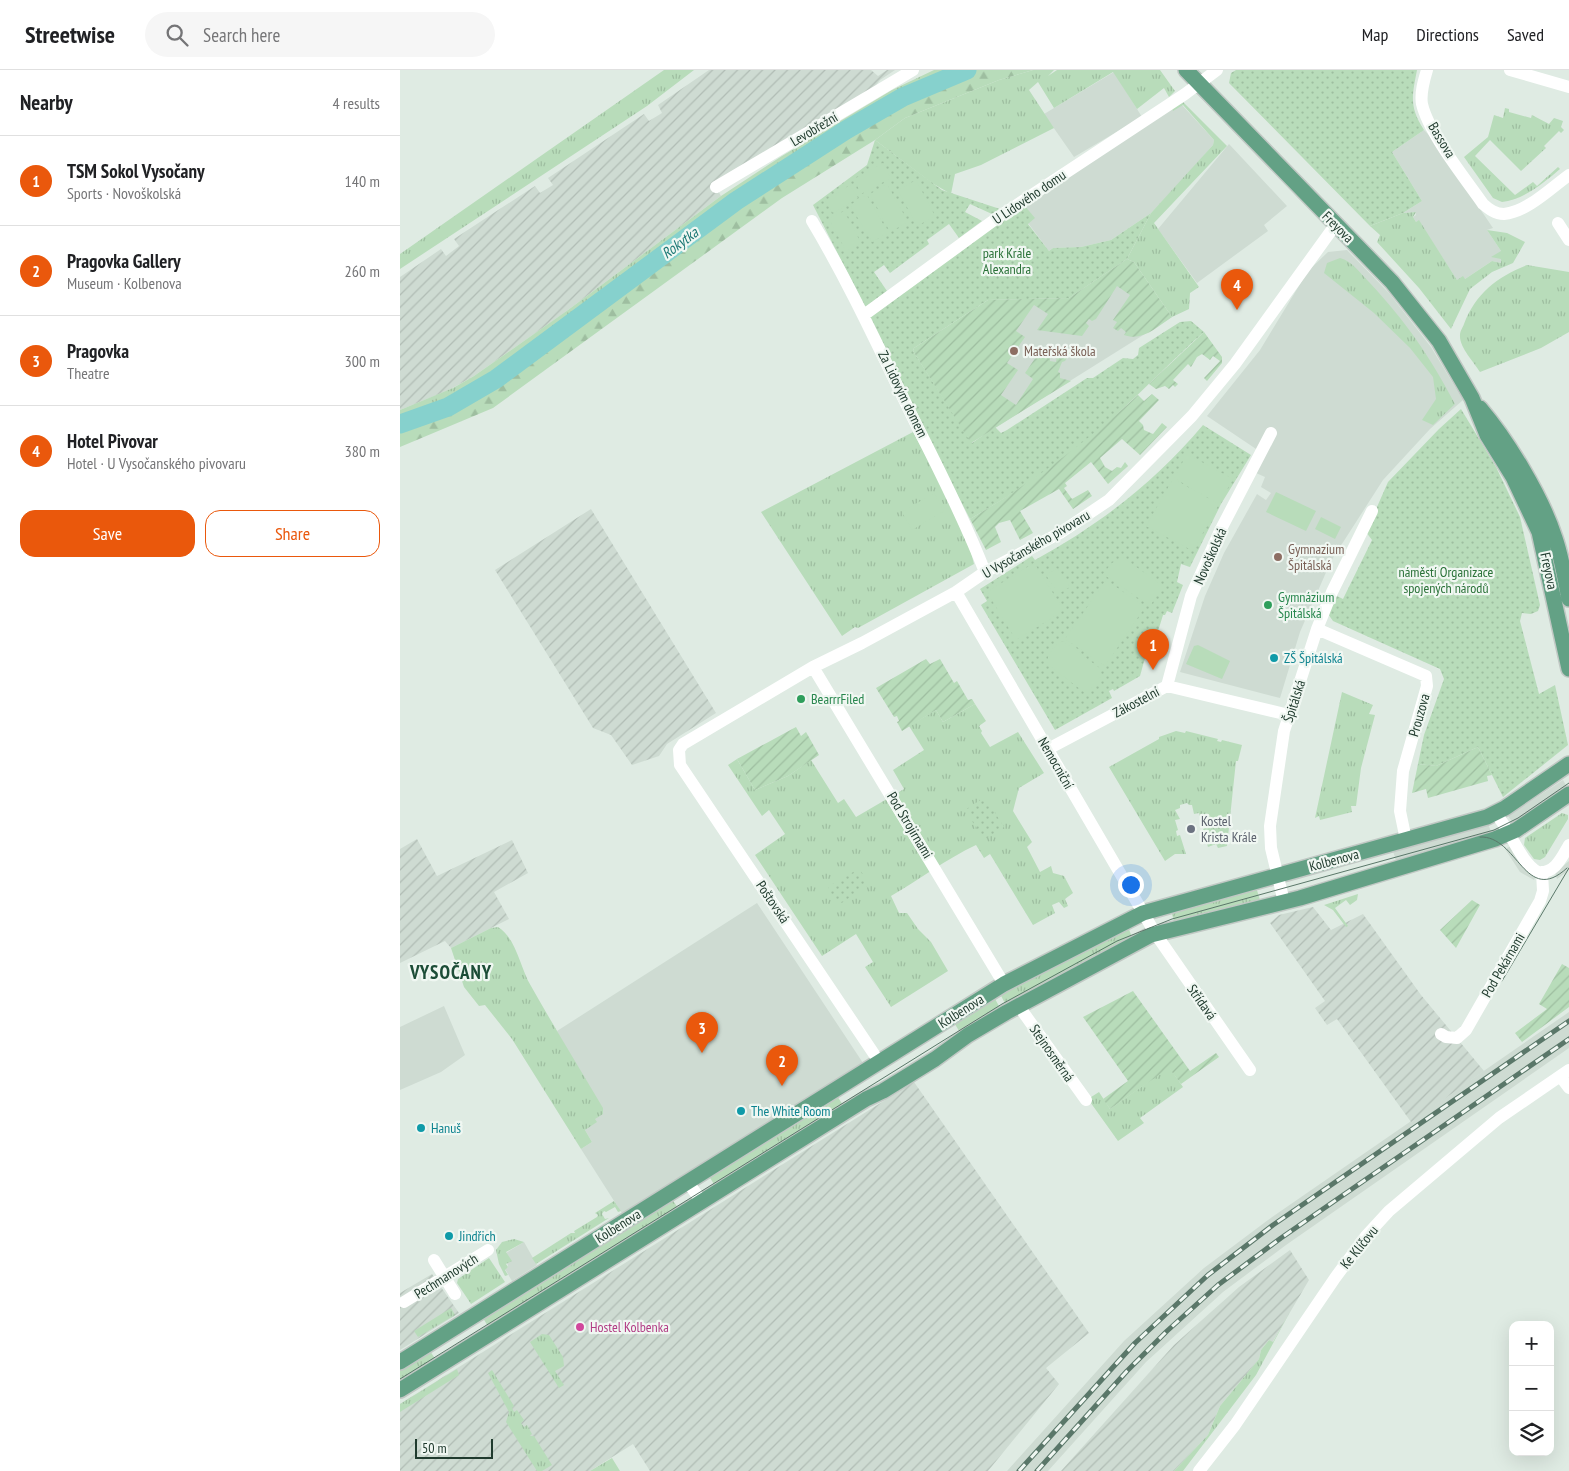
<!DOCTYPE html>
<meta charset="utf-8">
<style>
body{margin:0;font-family:"PT Sans Narrow",sans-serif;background:#f6f6f6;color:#202124}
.controls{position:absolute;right:15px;bottom:15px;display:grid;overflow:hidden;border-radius:10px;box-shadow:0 5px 20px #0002}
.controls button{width:45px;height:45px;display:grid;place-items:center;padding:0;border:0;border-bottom:1px solid #e0e0e0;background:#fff;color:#202124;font:25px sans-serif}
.scale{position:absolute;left:15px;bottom:12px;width:78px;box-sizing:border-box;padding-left:5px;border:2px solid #203b2e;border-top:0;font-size:14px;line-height:18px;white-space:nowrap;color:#203b2e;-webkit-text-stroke:4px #f0f7f2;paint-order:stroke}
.you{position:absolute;left:730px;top:814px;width:18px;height:18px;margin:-12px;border:4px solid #fff;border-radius:50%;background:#1a73e8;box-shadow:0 0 0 8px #1a73e833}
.badge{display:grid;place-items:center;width:32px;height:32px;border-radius:50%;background:#ea580c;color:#fff;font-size:16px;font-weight:700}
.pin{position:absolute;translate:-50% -41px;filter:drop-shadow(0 1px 2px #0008)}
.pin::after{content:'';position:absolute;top:26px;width:18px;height:15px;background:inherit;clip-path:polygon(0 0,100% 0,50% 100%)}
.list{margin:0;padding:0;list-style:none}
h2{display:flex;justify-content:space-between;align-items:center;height:65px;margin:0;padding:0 20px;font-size:21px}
h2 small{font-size:16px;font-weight:400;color:#757577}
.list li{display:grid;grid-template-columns:32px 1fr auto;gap:15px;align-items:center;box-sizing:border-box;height:90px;padding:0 20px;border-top:1px solid #e0e0e0}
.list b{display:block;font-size:19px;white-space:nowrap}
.list p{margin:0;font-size:16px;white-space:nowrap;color:#757577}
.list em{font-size:16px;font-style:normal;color:#757577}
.actions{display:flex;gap:10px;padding:15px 20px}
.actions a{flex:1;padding:11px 0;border:1px solid #ea580c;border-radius:15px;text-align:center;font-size:18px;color:#ea580c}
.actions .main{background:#ea580c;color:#fff}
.icon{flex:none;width:28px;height:28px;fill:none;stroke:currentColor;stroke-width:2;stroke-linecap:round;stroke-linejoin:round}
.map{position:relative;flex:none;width:1169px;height:1401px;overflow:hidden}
header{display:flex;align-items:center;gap:30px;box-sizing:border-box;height:70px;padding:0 25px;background:#fff;border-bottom:1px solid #e0e0e0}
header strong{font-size:24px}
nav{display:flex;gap:28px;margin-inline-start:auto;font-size:18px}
.search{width:350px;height:45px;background:#f6f6f6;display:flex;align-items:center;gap:12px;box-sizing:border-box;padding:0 18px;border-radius:28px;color:#757577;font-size:19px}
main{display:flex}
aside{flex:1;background:#fff}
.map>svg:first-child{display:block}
.built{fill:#cedbd2}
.industrial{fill:url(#industrial-furrows)}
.grass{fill:url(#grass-tufts)}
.forest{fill:url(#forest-firs)}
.park{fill:url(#park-dots)}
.garden{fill:url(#garden-furrows)}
.pitch{fill:#b8dcba}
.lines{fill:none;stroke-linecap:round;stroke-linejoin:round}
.river{stroke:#86d1cd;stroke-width:19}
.major-casing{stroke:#c1c8c4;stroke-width:18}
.minor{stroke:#fff;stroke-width:12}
.major{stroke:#63a185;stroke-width:15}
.tram{stroke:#5a7769;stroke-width:1}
.rail-casing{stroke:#5a7769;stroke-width:5}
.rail{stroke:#f0f7f2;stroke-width:3;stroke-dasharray:9;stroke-linecap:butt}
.education-dot{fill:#8d6e63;stroke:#f0f7f2;stroke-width:2}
.leisure-dot{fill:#2e9e5b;stroke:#f0f7f2;stroke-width:2}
.culture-dot{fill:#0f9aa8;stroke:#f0f7f2;stroke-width:2}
.worship-dot{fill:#6b7280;stroke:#f0f7f2;stroke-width:2}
.hotel-dot{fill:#d1479c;stroke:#f0f7f2;stroke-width:2}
.labels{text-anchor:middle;stroke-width:4.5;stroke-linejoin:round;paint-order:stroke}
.street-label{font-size:14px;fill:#203b2e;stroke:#f0f7f2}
.park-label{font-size:14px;fill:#2a7238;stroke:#f0f7f2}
.education-label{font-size:14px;fill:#785e54;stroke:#f0f7f2;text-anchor:start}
.leisure-label{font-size:14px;fill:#27864d;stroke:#f0f7f2;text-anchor:start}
.culture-label{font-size:14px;fill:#0d838f;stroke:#f0f7f2;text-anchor:start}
.worship-label{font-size:14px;fill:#5b616d;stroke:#f0f7f2;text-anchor:start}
.hotel-label{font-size:14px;fill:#b23c85;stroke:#f0f7f2;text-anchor:start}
.water-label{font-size:15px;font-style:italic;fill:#1a7774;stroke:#f0f7f2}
.district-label{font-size:19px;font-weight:bold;letter-spacing:1px;fill:#1c4d37;stroke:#f0f7f2}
</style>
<header>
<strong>Streetwise</strong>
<div class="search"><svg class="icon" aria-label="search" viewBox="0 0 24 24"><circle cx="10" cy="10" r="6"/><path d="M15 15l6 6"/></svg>Search here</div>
<nav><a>Map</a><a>Directions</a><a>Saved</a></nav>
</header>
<main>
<aside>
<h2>Nearby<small>4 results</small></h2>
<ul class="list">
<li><span class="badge">1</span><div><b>TSM Sokol Vysočany</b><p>Sports · Novoškolská</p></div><em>140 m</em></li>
<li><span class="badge">2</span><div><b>Pragovka Gallery</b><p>Museum · Kolbenova</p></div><em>260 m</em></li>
<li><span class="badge">3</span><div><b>Pragovka</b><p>Theatre</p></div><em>300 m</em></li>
<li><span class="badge">4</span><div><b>Hotel Pivovar</b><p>Hotel · U Vysočanského pivovaru</p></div><em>380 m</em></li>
</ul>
<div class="actions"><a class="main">Save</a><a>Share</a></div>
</aside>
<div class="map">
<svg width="1169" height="1401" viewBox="0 0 1169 1401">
<defs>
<pattern id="industrial-furrows" width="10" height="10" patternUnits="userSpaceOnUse" patternTransform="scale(1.25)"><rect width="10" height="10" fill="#cedbd2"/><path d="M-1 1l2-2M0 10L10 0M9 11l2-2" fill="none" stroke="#b1bdb5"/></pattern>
<pattern id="grass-tufts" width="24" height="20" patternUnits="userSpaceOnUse" patternTransform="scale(1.25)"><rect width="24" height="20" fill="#b8dcba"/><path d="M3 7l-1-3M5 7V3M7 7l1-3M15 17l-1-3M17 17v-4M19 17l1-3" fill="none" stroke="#9ebea0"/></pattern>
<pattern id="forest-firs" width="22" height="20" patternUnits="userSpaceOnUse" patternTransform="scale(1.25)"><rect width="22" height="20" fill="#b8dcba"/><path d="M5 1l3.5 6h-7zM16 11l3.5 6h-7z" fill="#9ebea0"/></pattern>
<pattern id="park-dots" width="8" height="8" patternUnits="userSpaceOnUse" patternTransform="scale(1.25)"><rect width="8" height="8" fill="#b8dcba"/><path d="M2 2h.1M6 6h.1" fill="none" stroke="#9ebea0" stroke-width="1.8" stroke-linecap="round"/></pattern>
<pattern id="garden-furrows" width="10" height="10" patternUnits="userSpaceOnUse" patternTransform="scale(1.25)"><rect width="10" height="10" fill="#b8dcba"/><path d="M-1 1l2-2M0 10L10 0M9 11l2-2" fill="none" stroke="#9ebea0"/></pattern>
</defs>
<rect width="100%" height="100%" fill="#dfebe3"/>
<path class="built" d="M714 2 742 47 674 87 644 44Z
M782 35 814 70 813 75 785 107 751 143 711 170 681 177 653 178 649 181 628 153 624 135 772 38Z
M1024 60 1031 67 1093 158 1087 160 1101 181V193L1092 191 1065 209 1057 210 1019 151 1016 152 1013 147 1016 145 1015 142 1003 143 1022 131 992 82Z
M829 74 887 136 864 155 868 161 797 213 758 159Z
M947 180 989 223 1031 277 1063 330 1030 359 983 410 931 491 900 562 880 628 780 602 805 526 824 483 857 424 866 430 871 423 861 417 865 407 856 403 865 385 807 346 860 280 908 201 928 182Z
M727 189 772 247 571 373 588 230 669 228Z
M1163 710 1167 717 1113 753 1108 746Z
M1088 754 1092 764 996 791 993 781Z
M1111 776 1136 805 1134 810 1120 802 1105 779Z
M1169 791V800L1157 809 1155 803Z
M357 833 463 993 223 1145 181 1079 192 1072 185 1060 195 1049 157 961Z
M44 936 65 985 41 1002 0 1020V957Z
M1169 942V978L886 1175 823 1222 746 1292 648 1401H607L724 1271 804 1198 868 1150Z
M124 1172 137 1195 112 1211 105 1199 108 1197 106 1183Z"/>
<path class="industrial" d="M309 0H471L478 6 487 0H495L480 10 474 18 314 114 321 126 164 243 74 306 49 320 0 340V207L41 179 46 186 59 176 54 169 135 116 140 123 153 115 148 108 244 44 249 51 262 43 258 35Z
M191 439 316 643 267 674 259 686 232 695 211 665 193 658 95 500Z
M17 769 37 806 112 770 128 803 94 822 109 849 51 878 45 871 0 893V779Z
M913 837 931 860 963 844 1021 925 1084 1001 1011 1052 937 949 927 955 915 938 925 931 870 853 879 845Z
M514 1012 689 1263 646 1298 659 1314 588 1401H250L233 1374 190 1401H0V1334Z
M890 1180 909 1210 872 1273 869 1270 861 1280 859 1289 820 1336 808 1365 774 1401H661L774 1275 839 1217Z
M32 1204 59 1243 0 1280V1223Z"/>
<path class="grass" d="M264 0H294L247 36 0 199V184Z
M534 0H551L493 24 354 115 142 268 73 315 36 337 0 349V340L53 318 74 306 168 240 321 126 382 86 492 20Z
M633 0H654L648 6 657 0H760L775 21 769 27 764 18 737 39 713 2 654 38 638 12 629 20 654 58 581 95 555 104 551 124 532 113 475 70 505 48 599 10Z
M783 32 827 76 754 153 799 217 790 223 789 239 772 247 734 192 727 189 751 143 813 75 814 70 783 35 773 41 772 38Z
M1105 38 1109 39V42L1131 48 1132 45 1149 54 1154 48 1163 51 1161 57 1164 60 1161 63 1159 61 1144 76 1146 78 1121 101 1090 70 1075 86 1115 125 1133 112 1137 116 1158 97 1160 99C1145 112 1123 130 1102 132L1093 128 1064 87 1088 67 1094 45 1103 48Z
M1016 142 1013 147 1016 152 1019 150 1057 210 1063 206 1065 209 1092 191 1101 193V189L1091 187 1101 181 1087 160 1107 163 1125 172 1113 193 1092 202 1070 219 1051 259 1019 218 977 172 980 165 970 156 1003 143Z
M940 188C952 191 960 203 969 212 1007 253 1029 285 1055 334L1033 355 1022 350 1036 329 1033 307 1010 278 974 243 924 203 927 193Z
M1127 195 1169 202V262L1141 278 1080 302C1074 292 1059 277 1060 265 1060 261 1063 257 1064 254 1075 224 1098 206 1127 195Z
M513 362 565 459 574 494 458 558 455 557 442 566 361 442Z
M942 622 973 635 969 644 975 645 961 698 956 736H951L952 742 920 750 919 746 915 748Z
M575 634 586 651 579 656 582 661 581 663 590 677 618 662 644 703 619 718 613 741 632 772 627 777 640 802 651 796 653 803 664 806 673 823 665 829 668 836 664 838 659 832 652 835 655 843 633 855 590 784 584 788 576 775C546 789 519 810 491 826L499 843H507L518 859 531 872 548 901 491 937 465 897 473 892 456 864 422 886 355 785 385 764 369 740 362 746 328 695 337 689 355 720 388 706 411 690 438 733 444 729 456 747 504 719 493 700 524 680 509 656 536 640 543 652Z
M776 661 785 663 786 661 818 669 817 671 821 672 822 670 842 675 838 691H836L827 776 818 778 816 774 808 777 803 759 806 758 804 753H802L799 743 794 744 792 735H789L787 733 780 735V738L775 740 780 749 775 750 778 760 776 761 777 766 780 765 786 784H775L765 791 709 697 759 669V667Z
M1162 743 1168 745V749L1145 787 1140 790 1134 789 1124 775 1125 768Z
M856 817 860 830 774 851 771 841Z
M958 824 957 830 950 835 946 830 935 838 948 856 946 857 933 840 924 835Z
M98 857C117 869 120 898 131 916 154 957 179 997 203 1038V1044L195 1049 197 1052 185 1060 192 1072 181 1079 112 969 85 935 79 936 64 917 51 878 91 858Z
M728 857 732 867 606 935 600 924Z
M594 927 600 938 561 964 553 951Z
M769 997 783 1017 740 1048 744 1053 718 1071 688 1029 699 1022 710 1039Z
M437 1026 443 1035 315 1116 309 1106Z
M272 1129 278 1138 89 1258 83 1248Z
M214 1131 221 1141 218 1142 215 1137 206 1142 204 1141 202 1144 205 1149 209 1148 136 1194 132 1188 171 1163H175L174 1161 197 1147 198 1145 195 1143Z
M114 1169 124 1172 106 1182 112 1191 106 1194 108 1197 105 1200 108 1205 105 1206 99 1194 96 1180 102 1172Z
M89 1188 105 1212 71 1234 57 1213 58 1209Z
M51 1238 55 1245 18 1267 14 1261Z
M891 1240 856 1305 783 1401H774L808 1365 820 1336 859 1289 861 1280 869 1270 873 1272Z
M142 1264 149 1265 163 1287 164 1296 155 1301 164 1315 159 1318 130 1272Z
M30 1281 36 1290 0 1313V1300Z
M57 1299 59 1305 0 1342V1334Z
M92 1300 114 1336 112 1338 114 1342 117 1340 124 1350 121 1353 124 1357 127 1355 132 1364 130 1366H134L152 1395 142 1401H137L106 1352 109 1342 88 1303Z
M212 1388 220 1401H190Z"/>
<path class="forest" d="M551 0H633L599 10 505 48 475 70 382 128 93 338 0 377V349L36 337 73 315 142 268 354 115 493 24Z"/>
<path class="park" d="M836 0H1017C1012 26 1009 37 1024 60L992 82 1022 131 1003 143 970 156 829 13 831 3Z
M475 70 542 120 600 139 592 144 570 134 565 142 582 151 559 168 549 154 527 170 529 174 490 203 484 195 474 202 487 221 465 237 413 135 467 95Z
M624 135 635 148 628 154 649 181 653 178 681 177 711 170 751 143 727 189 669 228 588 230 514 278 513 281 572 373 595 357 601 363 607 360 687 308H693L723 288 733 289 738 285 739 278 780 252 791 251 804 262C773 289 744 320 713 348 669 387 621 419 570 449L518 349 469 248Z
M1061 339 1096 397 1120 447 1140 535 1138 541 1131 544 1122 543 1120 551 1139 624 1155 615 1168 675 1103 727 1078 677 1036 696 1018 694 1024 665 1044 609 1040 599 933 551 928 544 935 525 943 529 972 470 966 462 988 412 1039 359Z
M803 355 851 385 821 434 790 497 781 494 777 512 783 515 772 543 767 541 765 545H763L755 571 750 570 740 606 714 621 713 619 709 621 712 628 655 660 581 535 587 531 580 519 632 486 635 490C699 455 755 412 803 355Z
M585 727 604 757 584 770 565 740Z
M455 801H461L469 815 437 836 428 822 429 816Z"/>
<path class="garden" d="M727 189 734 192 772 247C757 257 742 272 724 265L726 262 721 258 718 261 713 258 717 252 713 250 730 225 717 216 696 249 692 251 689 249 686 253 689 256 682 266 637 260 648 244 634 235 616 261 625 267 607 293 618 300 601 325 616 335 633 309 625 303 636 287 650 288V291L656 292 658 279 672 281 665 291 662 292 658 302 660 303V308L671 311 571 373 513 281 514 278 588 230 669 228Z
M804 262 822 287V293L807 311 804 308 820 291 813 286 810 290 802 284 797 287 791 297 788 294 773 310 778 314 775 317 773 315 769 319 765 316 756 319 749 314Z
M752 324 759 330 739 351 743 355 744 360 753 364 762 353 767 357 740 385 722 369 700 388 705 397 712 401 717 397 721 398 725 392 728 396 708 414 691 392 665 413 667 416 664 418 672 429 688 420 692 426 673 439 659 419 620 441 633 463 620 470 610 450 599 453 595 457 601 472 586 480 570 449C631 413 686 373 738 325L744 331Z
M526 589 530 594 540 589 554 613 557 611 568 630 572 629 575 634 543 652 536 640 502 661 497 652 499 651 497 646 494 647 476 618Z
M396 657 401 666 406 662 419 685 388 706 355 720 337 689Z
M1078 677 1092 705 1087 706 1088 711 1028 728 1026 719 1012 723 1018 694 1036 696Z
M1072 830 1080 835 1056 878 1040 860Z
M1162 894 1169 898V937L1122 972 1115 963 1147 939 1139 934Z
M733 921 790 1001 816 983 819 987 781 1014 769 998 710 1039 703 1029 728 1011 683 947Z"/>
<path class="pitch" d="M483 93 491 108 461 124 454 109Z
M516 110 535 146 517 156 498 120Z
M487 114 508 152 490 162 470 124Z
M450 115 458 128 433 143 425 131Z
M467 125 488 163 472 172 450 135Z
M444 141 461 173 446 181 429 149Z
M787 384 833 409 793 481 746 456 773 409 817 433 774 408Z
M876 422 916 441 906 461 866 442Z
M534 423 544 441 512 460 502 442Z
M921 447 941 457 935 469 915 459Z
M722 487 759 513V522L750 536 703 504 712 493Z
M634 493 663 539 660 543 616 570 587 522Z
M657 498 670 517 658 524 646 505Z
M706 510 745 537 705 596 665 569Z
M663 571 701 599V606L691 619 684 622 647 594C647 584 654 575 663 571Z
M798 575 830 591 822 609 786 594 794 576Z"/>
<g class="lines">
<path class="river" d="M0 354 48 337 96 309 336 131 446 60 503 27 567 0"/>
<defs>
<path id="major" d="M786 0 992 212 1039 271 1072 328 1087 365 1113 407 1139 462 1169 599
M1080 338C1108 371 1142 427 1155 468 1162 488 1165 509 1169 529
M0 1292 604 914 743 843 1087 747 1105 738 1169 694
M0 1320 466 1029 483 1021 535 989 568 965 607 942 751 865 900 828 1095 769 1116 760 1169 724"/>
</defs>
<use href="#major" class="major-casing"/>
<path class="minor" d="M1027 0C1024 10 1020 23 1022 34 1029 64 1065 108 1083 134 1089 139 1095 144 1104 144 1127 142 1151 118 1169 105
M1110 0 1169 17
M316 117 513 0
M412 151C451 216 482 285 516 354 541 403 565 451 585 502
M1158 153 1169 170
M464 245 597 148 785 24 817 0
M556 522 755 863 850 1000
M917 559 1026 606 1027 616 1003 701 1000 741 1006 770
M413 597 604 914
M767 616 791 526 820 461 871 363
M648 679 767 616 889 645
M1095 743C1110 758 1120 793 1138 802 1155 804 1162 787 1169 775
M884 832 871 778 870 756 884 661 917 559 932 522 972 441
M618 935 686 1030
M1041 964 1046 967 1057 968 1066 960 1140 831 1143 821 1142 802
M474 984 280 695 279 680 283 674 413 597 462 573 556 522 585 502 660 463 709 430 792 346 835 294 936 154
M1160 1006 1169 1018
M288 1112 301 1131
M34 1190 55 1224
M4 1232 88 1180
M799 1401 835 1355 935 1208 966 1166 989 1141 1099 1048 1169 1000"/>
<use href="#major" class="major"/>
<path class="tram" d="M1080 767C1118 765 1125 837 1167 798
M1102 911 1169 798
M0 1309 602 934 717 871 772 849 1094 760 1118 748 1169 713"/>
<defs>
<path id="rail" d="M619 1401 735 1273 808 1205 873 1155 1169 951
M637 1401 727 1301 767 1261 818 1215 881 1168 1169 969"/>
</defs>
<use href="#rail" class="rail-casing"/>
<use href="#rail" class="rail"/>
</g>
<g class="education-dot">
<circle cx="614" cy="281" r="5"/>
<circle cx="878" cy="487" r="5"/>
</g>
<g class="leisure-dot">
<circle cx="868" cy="535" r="5"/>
<circle cx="401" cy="629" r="5"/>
</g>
<g class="culture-dot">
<circle cx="874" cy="588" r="5"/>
<circle cx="341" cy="1041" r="5"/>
<circle cx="21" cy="1058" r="5"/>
<circle cx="49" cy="1166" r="5"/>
</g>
<circle class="worship-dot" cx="791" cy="759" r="5"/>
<circle class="hotel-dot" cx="180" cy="1257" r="5"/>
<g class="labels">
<g class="street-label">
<text transform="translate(414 59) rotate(-31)" y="5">Levobřežní</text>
<text transform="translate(1042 70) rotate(59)" y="5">Bassova</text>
<text transform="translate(629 127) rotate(-34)" y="5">U Lidového domu</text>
<text transform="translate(938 157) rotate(45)" y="5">Freyova</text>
<text transform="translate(503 324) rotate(64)" y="5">Za Lidovým domem</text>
<text transform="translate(636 474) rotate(-30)" y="5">U Vysočanského pivovaru</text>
<text transform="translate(810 486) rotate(-66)" y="5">Novoškolská</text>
<text transform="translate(1149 501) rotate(78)" y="5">Freyova</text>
<text transform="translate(894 631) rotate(-72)" y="5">Špitálská</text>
<text transform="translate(736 632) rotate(-28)" y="5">Zákostelní</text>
<text transform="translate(1019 645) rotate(-74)" y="5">Prouzova</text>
<text transform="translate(656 693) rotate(60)" y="5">Nemocniční</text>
<text transform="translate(510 755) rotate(59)" y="5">Pod Strojírnami</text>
<text transform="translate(934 790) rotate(-15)" y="5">Kolbenova</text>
<text transform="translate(373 832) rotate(56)" y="5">Poštovská</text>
<text transform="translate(1103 895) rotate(-60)" y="5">Pod Pekárnami</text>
<text transform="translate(802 932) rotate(55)" y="5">Střídavá</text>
<text transform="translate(561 941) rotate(-32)" y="5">Kolbenova</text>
<text transform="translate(652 983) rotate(55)" y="5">Stejnosměrná</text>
<text transform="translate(218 1156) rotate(-32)" y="5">Kolbenova</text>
<text transform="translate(959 1177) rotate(-51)" y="5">Ke Klíčovu</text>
<text transform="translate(46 1206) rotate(-32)" y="5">Pechmanových</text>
</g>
<g class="park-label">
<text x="607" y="188">park Krále<tspan x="607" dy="16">Alexandra</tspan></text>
<text x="1046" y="507">náměstí Organizace<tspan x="1046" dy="16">spojených národů</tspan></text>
</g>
<g class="education-label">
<text x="624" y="286">Mateřská škola</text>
<text x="888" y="484">Gymnazium<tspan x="888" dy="16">Špitálská</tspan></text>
</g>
<g class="leisure-label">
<text x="878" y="532">Gymnázium<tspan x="878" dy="16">Špitálská</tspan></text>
<text x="411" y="634">BearrrFiled</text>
</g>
<g class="culture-label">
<text x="884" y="593">ZŠ Špitálská</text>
<text x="351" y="1046">The White Room</text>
<text x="31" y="1063">Hanuš</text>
<text x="59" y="1171">Jindřich</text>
</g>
<g class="worship-label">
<text x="801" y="756">Kostel<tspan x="801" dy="16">Krista Krále</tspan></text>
</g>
<g class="hotel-label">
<text x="190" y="1262">Hostel Kolbenka</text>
</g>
<g class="water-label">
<text transform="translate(280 173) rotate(-37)" y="5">Rokytka</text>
</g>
<g class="district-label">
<text x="51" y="909">VYSOČANY</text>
</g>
</g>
</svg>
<div class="controls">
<button>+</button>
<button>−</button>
<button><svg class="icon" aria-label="layers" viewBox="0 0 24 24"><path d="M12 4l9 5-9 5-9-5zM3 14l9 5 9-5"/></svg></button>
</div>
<div class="scale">50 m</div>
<div class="you"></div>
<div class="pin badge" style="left:753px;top:600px">1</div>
<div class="pin badge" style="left:382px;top:1016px">2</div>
<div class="pin badge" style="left:302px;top:983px">3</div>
<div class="pin badge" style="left:837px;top:240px">4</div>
</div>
</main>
